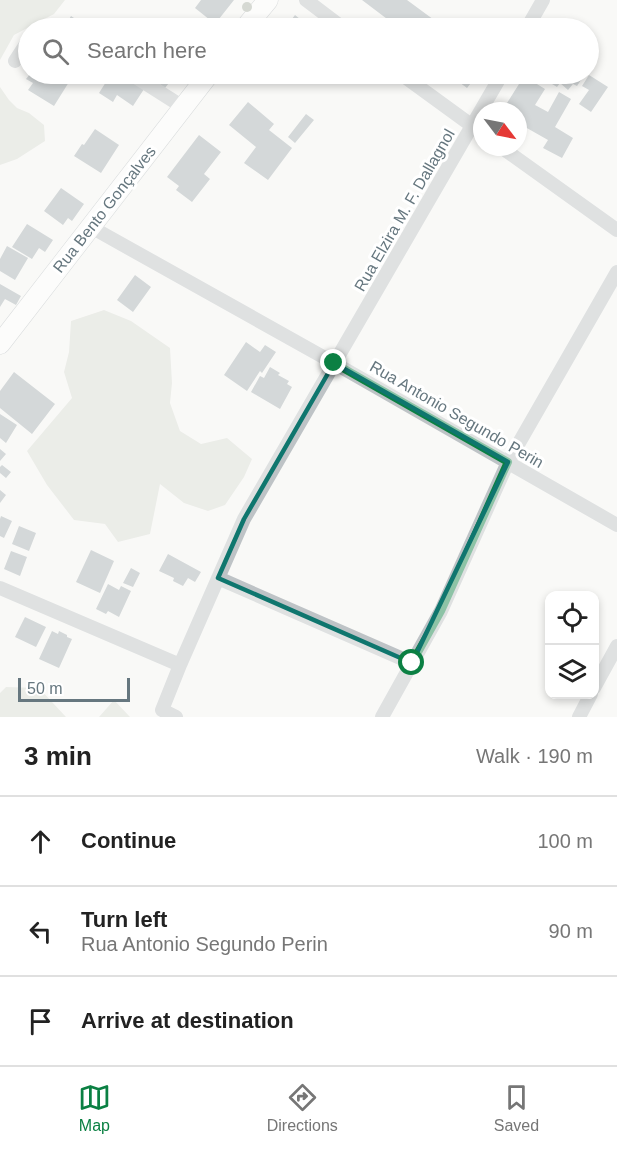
<!DOCTYPE html>
<meta charset="utf-8">
<style>
body{margin:0;font-family:Arial,sans-serif;background:#f6f6f6;color:#222}
.controls{position:absolute;right:18px;bottom:18px;display:grid;overflow:hidden;border-radius:12px;box-shadow:0 3px 9px #0003}
.controls button{width:54px;height:54px;display:grid;place-items:center;padding:0;border:0;border-bottom:2px solid #e0e0e0;background:#fff;color:#222;font:30px sans-serif}
.compass{position:absolute;left:473px;top:102px;width:54px;height:54px;border-radius:50%;background:#fff;box-shadow:0 3px 9px #0003;rotate:122deg}
.scale{position:absolute;left:18px;bottom:15px;width:112px;box-sizing:border-box;padding-left:6px;border:3px solid #66777f;border-top:0;font-size:16px;line-height:21px;white-space:nowrap;color:#66777f;-webkit-text-stroke:4px #fff;paint-order:stroke}
.stop{position:absolute;width:18px;height:18px;margin:-14px;border:4px solid #0b8043;border-radius:50%;background:#fff}
.stop.end{background:#0b8043;border-color:#fff;box-shadow:0 2px 6px #0008}
.list{margin:0;padding:0;list-style:none}
h2{display:flex;justify-content:space-between;align-items:center;height:78px;margin:0;padding:0 24px;font-size:26px}
h2 small{font-size:20px;font-weight:400;color:#767676}
.list li{display:grid;grid-template-columns:39px 1fr auto;gap:18px;align-items:center;box-sizing:border-box;height:90px;padding:0 24px;border-top:2px solid #e0e0e0}
.list b{display:block;font-size:22px;white-space:nowrap}
.list p{margin:0;font-size:20px;white-space:nowrap;color:#767676}
.list em{font-size:20px;font-style:normal;color:#767676}
.icon{flex:none;width:33px;height:33px;fill:none;stroke:currentColor;stroke-width:2;stroke-linecap:round;stroke-linejoin:round}
.map{position:relative;flex:none;width:617px;height:717px;overflow:hidden}
.search{position:absolute;background:#fff;box-shadow:0 3px 9px #0003;left:18px;right:18px;top:18px;height:66px;display:flex;align-items:center;gap:15px;box-sizing:border-box;padding:0 21px;border-radius:33px;color:#767676;font-size:22px}
.sheet{height:348px;background:#fff}
nav{display:flex;justify-content:space-around;align-items:center;box-sizing:border-box;height:84px;border-top:2px solid #e0e0e0;background:#fff;font-size:16px;color:#767676}
nav a{display:grid;justify-items:center;gap:3px}
nav .on{color:#0b8043}
.map>svg:first-child{display:block}
.green{fill:#daddd6}
.building{fill:#a6afb3}
.lines{fill:none;stroke-linecap:round;stroke-linejoin:round}
.secondary-casing{stroke:#b3b9bd;stroke-width:21}
.street{stroke:#bec3c6;stroke-width:14}
.secondary{stroke:#fff;stroke-width:20}
.tree{fill:#abb2a7}
.route{stroke:#0b8043;stroke-width:8}
.marked{fill:none;stroke:#0f766e;stroke-width:4.5;stroke-linejoin:round}
.labels{text-anchor:middle;stroke-width:6;stroke-linejoin:round;paint-order:stroke}
.street-label{font-size:16px;fill:#66777f;stroke:#fff}
</style>
<div class="map">
<svg width="617" height="717" viewBox="0 0 617 717">
<rect width="100%" height="100%" fill="#f9f9f7"/>
<path class="green" d="M0 0H65L54 14 14 35 0 60Z
M0 87 9 100 17 108 29 113 44 125 45 141 17 159 0 165Z
M104 310 131 321 170 348 172 383 170 403 180 431 201 444 227 438 252 459 244 477 225 505 208 511 184 503 160 484 150 534 118 542 105 524 74 520 47 485 27 451 72 398 64 372 69 352 71 321Z
M6 687 39 688 66 717H0V693Z
M114 700 130 717H99Z"/>
<path class="building" d="M201 0H234L215 24 195 8Z
M362 0H407L445 28H399Z
M295 15 311 28H285Z
M71 16 86 26 84 28H69L65 26Z
M30 74H74L54 106 28 90 33 83 26 79Z
M111 74H126L146 86 133 106 117 95 113 102 99 93Z
M146 74H176L165 88Z
M308 74H328L321 83Z
M448 74H478L467 88Z
M549 74H585L577 86 573 84 568 90 560 83 557 87 547 81 551 75Z
M589 75 608 87 591 112 579 104 589 90 582 86Z
M524 76 545 89 535 105 548 112 559 92 571 99 555 127 573 138 562 158 543 148 548 140 518 123V111H502Z
M248 102 274 124 269 130 292 148 268 180 244 163 256 147 229 125Z
M306 114 314 120 295 143 288 137Z
M95 129 119 145 101 173 74 156 82 144 84 145Z
M199 135 221 152 204 174 210 179 192 202 176 190 179 186 167 177Z
M61 188 84 204 72 221 68 218 63 225 44 211Z
M27 224 53 240 45 252 39 248 32 259 12 247Z
M7 246 28 258 15 280 0 271V259Z
M135 275 151 287 133 312 117 300Z
M0 284 21 296 16 305 5 299 0 307Z
M246 342 260 352 265 345 276 352 262 373 260 371 247 391 224 375Z
M270 367 280 373 278 375 289 381 287 384 292 387 280 409 251 392 260 376 264 378Z
M14 372 55 404 32 434 0 408V391Z
M0 414 17 425 6 443 0 438Z
M0 449 6 454 0 461Z
M2 465 11 472 6 478 0 473V467Z
M0 490 6 495 0 503Z
M1 516 12 521 4 538 0 536V519Z
M19 526 36 533 29 551 12 544Z
M91 550 114 561 100 593 76 582Z
M11 551 27 557 20 576 4 569Z
M168 554 201 572 195 582 188 578 183 586 173 581 174 578 159 571Z
M131 568 140 573 133 587 123 583Z
M108 584 119 590 121 586 131 591 119 617 108 611 106 614 96 609Z
M25 617 46 627 36 647 15 637Z
M52 631 58 634 59 631 67 635V637L72 639 59 668 39 659Z"/>
<g class="lines">
<defs>
<path id="secondary" d="M245 28 268 0
M0 344 209 74"/>
</defs>
<use href="#secondary" class="secondary-casing"/>
<path class="street" d="M306 0 343 28
M44 28 48 27 59 28
M527 28 543 0
M15 61 28 41
M131 74 183 107
M401 74 482 133
M501 147 617 230
M91 227 334 363 617 525
M218 578 412 663
M0 588 180 665
M594 688 617 646
M176 717 162 710 180 665 244 519 502 74
M382 717 441 611 508 462 617 272
M579 717 591 694"/>
<use href="#secondary" class="secondary"/>
</g>
<circle class="tree" cx="247" cy="7" r="5"/>
<g class="lines">
<path class="route" d="M334 363 508 462 441 611 412 663"/>
</g>
<path d="M0 0H617V717H0ZM334 363 508 462 412 663 218 578 244 519Z" fill="#f9f9f7" fill-opacity=".55" fill-rule="evenodd"/>
<path class="marked" d="M334 363 508 462 412 663 218 578 244 519Z"/>
<g class="labels">
<g class="street-label">
<text transform="translate(104 209) rotate(-52)" y="6">Rua Bento Gonçalves</text>
<text transform="translate(404 210) rotate(-60)" y="6">Rua Elzira M. F. Dallagnol</text>
<text transform="translate(457 414) rotate(30)" y="6">Rua Antonio Segundo Perin</text>
</g>
</g>
</svg>
<div class="controls">
<button><svg class="icon" aria-label="locate" viewBox="0 0 24 24"><circle cx="12" cy="12" r="6"/><path d="M12 2v4M12 18v4M2 12h4M18 12h4"/></svg></button>
<button><svg class="icon" aria-label="layers" viewBox="0 0 24 24"><path d="M12 4l9 5-9 5-9-5zM3 14l9 5 9-5"/></svg></button>
</div>
<svg class="compass" viewBox="-18 -18 36 36"><path d="M0-13l5 13h-10z" fill="#e53935"/><path d="M0 13l5-13h-10z" fill="#767676"/></svg>
<div class="scale">50 m</div>
<div class="stop" style="left:412px;top:663px"></div>
<div class="stop end" style="left:334px;top:363px"></div>
<div class="search"><svg class="icon" aria-label="search" viewBox="0 0 24 24"><circle cx="10" cy="10" r="6"/><path d="M15 15l6 6"/></svg>Search here</div>
</div>
<section class="sheet">
<h2>3 min<small>Walk · 190 m</small></h2>
<ul class="list">
<li><svg class="icon" aria-label="ahead" viewBox="0 0 24 24"><path d="M12 20V5M6 11l6-6 6 6"/></svg><div><b>Continue</b></div><em>100 m</em></li>
<li><svg class="icon" aria-label="left" viewBox="0 0 24 24"><path d="M17 20v-9H6M10 6l-5 5 5 5"/></svg><div><b>Turn left</b><p>Rua Antonio Segundo Perin</p></div><em>90 m</em></li>
<li><svg class="icon" aria-label="arrive" viewBox="0 0 24 24"><path d="M6 21V4h12l-3 4 3 4H6"/></svg><div><b>Arrive at destination</b></div></li>
</ul>
</section>
<nav>
<a class="on"><svg class="icon" aria-label="map" viewBox="0 0 24 24"><path d="M3 6l6-2 6 2 6-2v14l-6 2-6-2-6 2zM9 4v14M15 6v14"/></svg>Map</a>
<a><svg class="icon" aria-label="directions" viewBox="0 0 24 24"><path d="M12 3l9 9-9 9-9-9zM9 14v-3h6M13 9l2 2-2 2"/></svg>Directions</a>
<a><svg class="icon" aria-label="saved" viewBox="0 0 24 24"><path d="M7 4h10v16l-5-4-5 4z"/></svg>Saved</a>
</nav>
